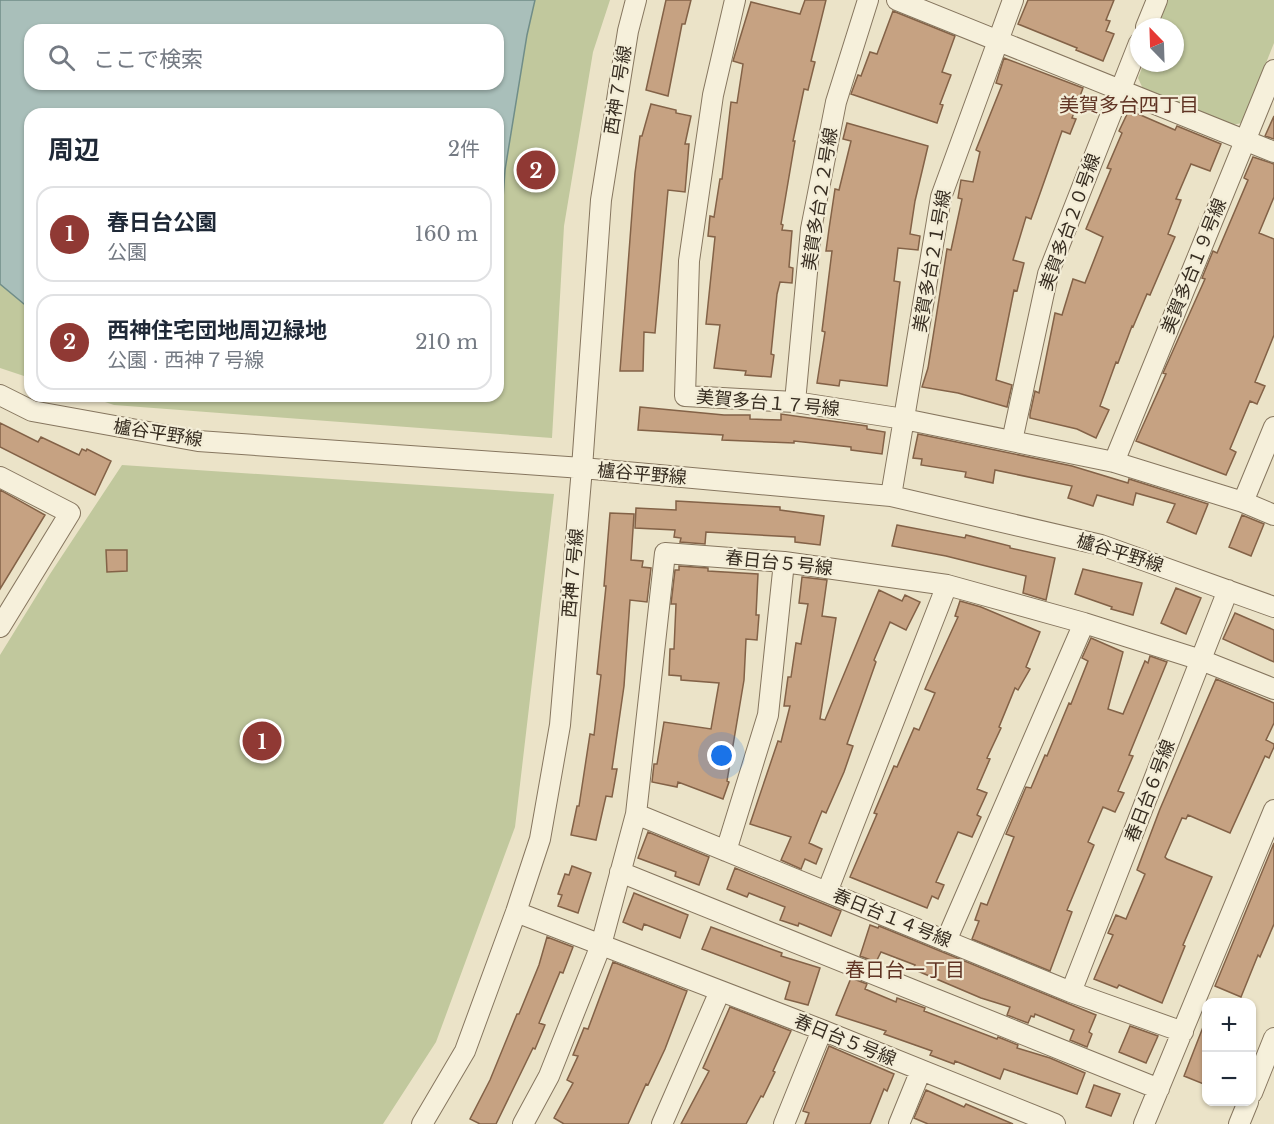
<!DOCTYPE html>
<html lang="ja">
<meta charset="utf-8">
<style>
body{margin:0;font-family:"Libre Baskerville","Noto Sans JP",serif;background:#f2f2f3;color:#1f2937}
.controls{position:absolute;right:18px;bottom:18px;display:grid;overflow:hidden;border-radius:12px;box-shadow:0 2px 4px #0004}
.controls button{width:54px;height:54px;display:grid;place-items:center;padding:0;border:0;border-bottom:2px solid #e0e1e3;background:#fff;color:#1f2937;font:30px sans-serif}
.compass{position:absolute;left:1130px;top:18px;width:54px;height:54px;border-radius:50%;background:#fff;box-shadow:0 2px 4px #0004;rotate:337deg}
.you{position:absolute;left:722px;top:756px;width:21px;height:21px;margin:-15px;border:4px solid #fff;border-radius:50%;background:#1a73e8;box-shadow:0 0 0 9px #1a73e833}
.badge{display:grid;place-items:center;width:39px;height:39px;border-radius:50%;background:#903934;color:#fff;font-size:20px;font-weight:700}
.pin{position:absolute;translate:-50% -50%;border:3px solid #fff;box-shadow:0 2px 6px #0006}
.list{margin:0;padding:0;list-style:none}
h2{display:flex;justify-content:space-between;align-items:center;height:78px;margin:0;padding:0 24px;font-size:26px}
h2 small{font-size:20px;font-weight:400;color:#747a83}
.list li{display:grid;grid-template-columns:39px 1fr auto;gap:18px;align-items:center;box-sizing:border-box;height:96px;margin:0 12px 12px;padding:0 12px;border:2px solid #e0e1e3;border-radius:18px}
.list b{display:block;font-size:22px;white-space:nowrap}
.list p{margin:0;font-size:20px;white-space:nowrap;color:#747a83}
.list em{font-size:20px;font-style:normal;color:#747a83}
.icon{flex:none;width:33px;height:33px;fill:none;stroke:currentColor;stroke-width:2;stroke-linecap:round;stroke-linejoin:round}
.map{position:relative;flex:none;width:1274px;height:1124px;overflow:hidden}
.search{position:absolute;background:#fff;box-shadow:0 2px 4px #0004;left:24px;top:24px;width:480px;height:66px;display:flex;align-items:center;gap:15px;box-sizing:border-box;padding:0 21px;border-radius:18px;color:#747a83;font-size:22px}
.panel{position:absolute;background:#fff;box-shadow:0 2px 4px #0004;left:24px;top:108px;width:480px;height:294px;border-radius:18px}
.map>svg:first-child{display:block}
.green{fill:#c1c89d;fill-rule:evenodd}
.water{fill:#a9bfba;stroke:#708d88;stroke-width:1.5;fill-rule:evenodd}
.building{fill:#c6a282;stroke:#836247;stroke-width:1.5}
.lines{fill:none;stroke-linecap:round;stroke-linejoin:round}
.minor-casing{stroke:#86765f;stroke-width:22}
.minor{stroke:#f6f0db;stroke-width:20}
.labels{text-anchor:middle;stroke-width:4.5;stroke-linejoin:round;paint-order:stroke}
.street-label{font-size:18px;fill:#372d21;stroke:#f3edd7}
.neighbourhood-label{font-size:20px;fill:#603424;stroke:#f3edd7}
</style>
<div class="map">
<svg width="1274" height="1124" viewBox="0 0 1274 1124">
<rect width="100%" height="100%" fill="#ebe3c8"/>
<path class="green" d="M0 0H610L593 52 564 226 552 438 114 405 87 396H498V114H30V378L0 368ZM30 30H498V84H30Z
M1168 0H1274V43L1242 123 1232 125 1144 91 1138 78 1144 63H1175V27H1158Z
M122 465 554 494 515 827 436 1042 383 1124H0V655L50 574Z"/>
<path class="water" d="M0 0H535L527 35 505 170 498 271V114H30V309L0 284ZM30 30H498V84H30Z"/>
<path class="building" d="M666 0H691L685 24H682L668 96 646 90Z
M805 0H826L811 61 815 62 808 90 804 89 793 141H795L781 224 783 225 782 230 792 231 789 267 793 268 792 283 780 282 777 294 771 354 774 355 771 377 745 375 746 371 714 368 720 325 706 324 715 237 708 236 710 216 714 217 720 179H722L731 102 737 103 743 64 733 61 751 2 800 14Z
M1028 0H1114L1106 20 1110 21 1106 31 1114 34 1103 61 1076 50 1077 48 1018 24Z
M893 11 955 36 942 72 951 75 940 104 943 105 937 123 851 94 858 75 861 76 870 52 877 54Z
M1004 58 1083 88 1072 118 1076 119 1070 134 1062 131 1031 219 1026 217 1013 260 1024 263 1017 291 1014 290 996 380 1012 385 1007 407 958 393 922 387 928 368 947 249 951 250 962 199 958 198 961 180 973 182 980 152 976 150 1002 85 996 83Z
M651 104 676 110V113L691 116 685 144H689L685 192 668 190 655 333 644 332 643 371H620L635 173 640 136H642Z
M1129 110 1175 130 1177 126 1221 144 1210 171 1191 164 1176 199 1181 200 1168 234 1175 237 1150 295 1147 294 1133 327 1132 326 1118 363 1116 362 1100 406 1109 410 1096 438 1077 429 1030 418V414L1035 391 1039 393 1055 313 1062 315 1073 279 1085 283 1103 237 1086 229 1111 169 1107 168 1122 133 1119 131Z
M1274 116V139L1265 136Z
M847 123 928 146 915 201 910 234 920 236 918 250 898 248 894 281 900 282 887 386 840 380 839 386 817 383 825 332 822 331 832 251H826L829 229 835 189 839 190 851 141 843 139Z
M1253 157 1274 164V197L1259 233 1274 239V335L1255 382 1265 386 1257 404 1250 401 1230 449 1236 452 1226 475 1136 441 1166 374 1163 373 1205 279 1202 278 1213 251 1217 253 1248 180 1244 178Z
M640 407 724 415H750V419L781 420V414L867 426V429L885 432 882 454 851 450V447L794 441V443L722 440 723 435 638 430Z
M0 423 38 442 41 437 79 455 82 449 86 451 87 449 111 461 95 495 0 447Z
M918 434 1072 466 1128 483 1129 479 1208 504 1196 534 1167 522 1175 504 1136 493 1133 505 1097 495 1093 506 1068 498 1072 486 995 470 993 483 965 477 966 472 921 465 922 459 913 458Z
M0 490 45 515 0 589Z
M676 501 780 507V510L824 516 820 545 795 542V537L706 532 705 544 680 542 681 538 674 537 675 530 635 528 636 508 676 510Z
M610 513 634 514 631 560 643 561 642 567 651 568 647 602 630 600 624 686 612 769H617L612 797 606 796 596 840 571 835 577 806H579L590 734 594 735 601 675 597 674 606 586H604Z
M1242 515 1264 524 1251 556 1229 547Z
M897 525 965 538 966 535 1010 546V548L1055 558 1046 600 1023 593 1026 576 946 556 892 546Z
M106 550H127V571L107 572Z
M679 566 708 568V571L758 574 756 615H759L757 640 746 639 744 680 727 781 729 782 723 799 678 782 677 787 652 782 654 764H657L664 722 711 729 719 683 681 680V676L669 675 670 649H674L676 604H671L675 570H679Z
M1083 569 1142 583 1133 615 1111 609 1112 607 1075 594Z
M802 577 827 580 822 616 836 618 820 719 825 720 879 590 902 601 905 595 920 602 906 630 890 622 874 660 876 662 847 744 853 746 844 772 826 813 822 811 809 843 822 849 816 864 805 859 801 869 781 860 791 837 750 824 778 741 781 742 790 706H784L788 677H791L796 643 801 644 808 604 799 603Z
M1176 588 1201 598 1186 634 1161 623Z
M960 601 981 607 1040 632 1026 667 1030 669 1018 690 1015 688 999 727 1001 728 987 758 990 759 977 789 987 793 977 815 981 817 972 837 958 832 936 882 944 885 938 899 932 896 927 908 850 877 877 814 874 813 894 766 897 767 914 728 919 730 935 693 925 689 958 617 955 616Z
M1235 613 1274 630V662L1223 639Z
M1091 638 1123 652 1108 709 1123 714 1145 661 1148 663 1150 656 1167 662 1129 755 1133 756 1118 791 1124 793 1115 812 1103 807 1088 842 1094 845 1067 910 1072 912 1050 971 972 939 979 921 975 920 981 903 987 905 1014 837 1006 834 1026 787 1031 788 1045 755 1047 756 1069 703 1071 704 1088 661 1082 658Z
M1216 679 1274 703V723L1266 740 1274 744V747L1269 758 1265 756 1230 833 1188 815 1186 819 1182 818 1165 857 1167 859 1212 877 1183 945 1185 946 1162 1003 1119 985 1117 988 1094 979 1113 935 1108 933 1116 915 1126 919 1145 874 1137 870 1160 809Z
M648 832 709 857 699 885 675 876 676 872 638 858Z
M1274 843V924L1260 957 1258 955 1241 997 1215 986Z
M572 866 591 873 578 913 558 906 562 895 558 894 565 874 569 875Z
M735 868 841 911 831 936 799 923 798 926 780 920 785 907 749 893 747 897 727 889Z
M634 893 688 915 680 938 644 924 642 930 623 922Z
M870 925 878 928 879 926 1096 1015 1089 1032 1092 1034 1087 1047 1070 1040 1074 1030 1035 1014 1034 1017 1031 1016 1028 1023 1007 1015 1010 1007 981 998 913 969 915 965 881 952 876 962 860 956Z
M711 927 782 953 781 956 820 968 808 1005 785 999 790 982 702 949Z
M547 937 573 947 563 973 560 972 539 1023 545 1025 535 1049 533 1048 496 1124H480L470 1119 490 1080 517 1014H519L539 965Z
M613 962 687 991 665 1049 648 1085 646 1084 628 1124H564L554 1118 573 1083 567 1080 578 1056 573 1055 584 1028 588 1029Z
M851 978 867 984 865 989 896 1002 897 998 925 1008 924 1011 997 1039 998 1037 1018 1045 1017 1048 1050 1058 1085 1073 1077 1094 1004 1069 1000 1079 955 1061 954 1064 930 1055 932 1051 884 1034 886 1031 836 1015Z
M730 1007 791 1031 773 1071 775 1072 763 1097 761 1096 746 1124H681L709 1071 703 1068Z
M1205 1022H1206V1085L1184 1076Z
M1130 1026 1158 1036 1146 1063 1119 1052Z
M829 1046 894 1074 887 1091 884 1089 870 1124H805L809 1113 803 1111Z
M1094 1085 1120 1094 1111 1116 1086 1107Z
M926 1090 964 1107 966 1104 1013 1124H928L914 1118Z"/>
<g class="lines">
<defs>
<path id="minor" d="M735 0 713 95 689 261 685 396 795 402 904 419 1114 462 1243 502 1274 515
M897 0 1274 152
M1146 27 1157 0
M0 395 32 411 198 441 582 468 891 496 1101 545 1274 607
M795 402 811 229 836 102 868 0
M1012 441 1048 274 1139 43
M1114 462 1274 70
M0 477 70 513 0 627
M891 496 941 197 1013 0
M1243 502 1274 427
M636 814 1071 992 1183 1032
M726 851 768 715 784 562
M620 872 1159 1089
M827 892 947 585
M516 912 822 1030 1055 1124
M946 941 1084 623
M1071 992 1228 590
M1252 1093 1274 1038
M422 1124 465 1051 516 912 540 839 560 725 582 468 601 200 628 31 636 0
M523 1124 549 1076 601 945 636 814 665 553 784 562 947 585 1084 623 1201 660 1274 689
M662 1124 720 991
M784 1124 822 1030
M899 1124 921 1070
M1144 1124 1274 810
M1239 1124 1248 1102"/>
</defs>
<use href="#minor" class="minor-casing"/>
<use href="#minor" class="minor"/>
</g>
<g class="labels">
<g class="street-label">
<text transform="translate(618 90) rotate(-81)" y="6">西神７号線</text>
<text transform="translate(820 199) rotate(-81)" y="6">美賀多台２２号線</text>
<text transform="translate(1070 222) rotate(-70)" y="6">美賀多台２０号線</text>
<text transform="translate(932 261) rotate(-80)" y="6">美賀多台２１号線</text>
<text transform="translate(1194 266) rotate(-68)" y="6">美賀多台１９号線</text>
<text transform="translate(768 403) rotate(5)" y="6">美賀多台１７号線</text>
<text transform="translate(158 433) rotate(9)" y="6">櫨谷平野線</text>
<text transform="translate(642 474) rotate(5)" y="6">櫨谷平野線</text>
<text transform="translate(1120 553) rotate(17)" y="6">櫨谷平野線</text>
<text transform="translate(779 563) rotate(6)" y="6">春日台５号線</text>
<text transform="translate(573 573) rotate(-85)" y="6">西神７号線</text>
<text transform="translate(1150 791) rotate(-69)" y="6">春日台６号線</text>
<text transform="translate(892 918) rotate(22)" y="6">春日台１４号線</text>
<text transform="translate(845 1040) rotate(22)" y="6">春日台５号線</text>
</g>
<g class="neighbourhood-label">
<text x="1129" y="112">美賀多台四丁目</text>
<text x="905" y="977">春日台一丁目</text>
</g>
</g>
</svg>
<div class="controls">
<button>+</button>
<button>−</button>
</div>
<svg class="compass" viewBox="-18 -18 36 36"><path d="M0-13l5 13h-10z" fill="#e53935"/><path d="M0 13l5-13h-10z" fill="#747a83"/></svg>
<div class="you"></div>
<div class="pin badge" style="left:262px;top:741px">1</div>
<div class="pin badge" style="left:536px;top:170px">2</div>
<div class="search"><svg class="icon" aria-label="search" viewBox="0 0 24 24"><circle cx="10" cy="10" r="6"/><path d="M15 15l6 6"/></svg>ここで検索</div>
<section class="panel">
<h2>周辺<small>2件</small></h2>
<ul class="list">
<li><span class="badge">1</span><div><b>春日台公園</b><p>公園</p></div><em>160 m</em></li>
<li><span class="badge">2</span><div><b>西神住宅団地周辺緑地</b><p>公園 · 西神７号線</p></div><em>210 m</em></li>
</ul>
</section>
</div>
